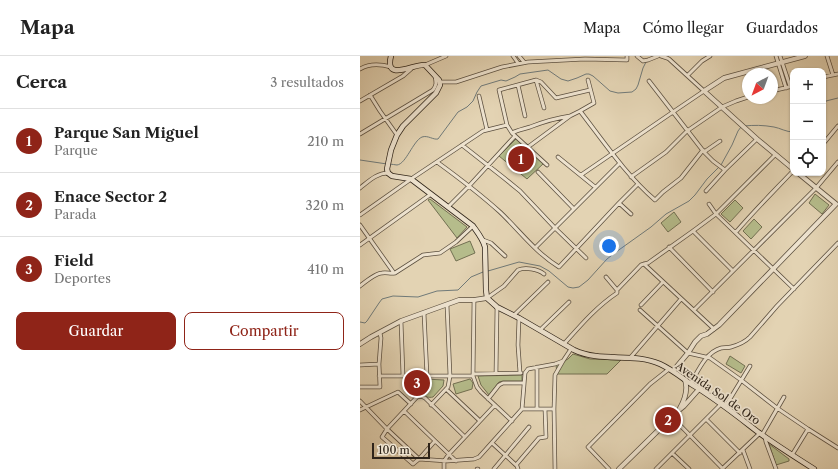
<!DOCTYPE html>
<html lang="es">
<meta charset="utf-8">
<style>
body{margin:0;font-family:"Libre Caslon Text",serif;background:#f6f6f6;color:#222}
.controls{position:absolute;right:12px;top:12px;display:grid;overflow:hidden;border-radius:8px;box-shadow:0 1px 3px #0004}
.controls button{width:36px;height:36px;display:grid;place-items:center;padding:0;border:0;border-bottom:1px solid #e0e0e0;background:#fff;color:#222;font:20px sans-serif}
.compass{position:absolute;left:382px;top:12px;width:36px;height:36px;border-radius:50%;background:#fff;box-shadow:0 1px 3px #0004;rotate:221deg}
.scale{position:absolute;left:12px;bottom:10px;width:58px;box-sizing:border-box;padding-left:4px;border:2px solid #2f2419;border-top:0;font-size:11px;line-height:14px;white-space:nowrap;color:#2f2419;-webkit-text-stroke:3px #ede2ce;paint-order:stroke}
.you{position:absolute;left:249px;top:190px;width:14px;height:14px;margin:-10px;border:3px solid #fff;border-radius:50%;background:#1a73e8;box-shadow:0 0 0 6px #1a73e833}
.badge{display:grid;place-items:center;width:26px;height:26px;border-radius:50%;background:#8f2418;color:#fff;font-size:13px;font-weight:700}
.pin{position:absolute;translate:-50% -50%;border:2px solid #fff;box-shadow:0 1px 4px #0006}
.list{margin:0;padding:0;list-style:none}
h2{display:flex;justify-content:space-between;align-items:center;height:52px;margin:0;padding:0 16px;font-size:17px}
h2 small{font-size:13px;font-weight:400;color:#767676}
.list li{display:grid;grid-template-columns:26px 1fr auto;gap:12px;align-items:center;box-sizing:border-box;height:64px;padding:0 16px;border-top:1px solid #e0e0e0}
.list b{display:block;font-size:15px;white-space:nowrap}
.list p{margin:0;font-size:13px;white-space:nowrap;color:#767676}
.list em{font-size:13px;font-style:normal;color:#767676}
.actions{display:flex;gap:8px;padding:12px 16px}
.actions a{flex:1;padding:9px 0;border:1px solid #8f2418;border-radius:8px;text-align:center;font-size:14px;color:#8f2418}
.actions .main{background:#8f2418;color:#fff}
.icon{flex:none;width:22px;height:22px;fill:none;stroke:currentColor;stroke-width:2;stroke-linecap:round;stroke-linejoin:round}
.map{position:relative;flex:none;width:478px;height:413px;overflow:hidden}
header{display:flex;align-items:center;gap:24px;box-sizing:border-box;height:56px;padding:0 20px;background:#fff;border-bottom:1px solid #e0e0e0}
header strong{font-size:19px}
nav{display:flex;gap:22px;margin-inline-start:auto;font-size:14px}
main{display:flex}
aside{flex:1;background:#fff}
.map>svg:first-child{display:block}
.green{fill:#b5bc8b;stroke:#727052}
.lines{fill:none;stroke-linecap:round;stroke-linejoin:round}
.stream{stroke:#707a79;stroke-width:1}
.minor-casing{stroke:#5c5040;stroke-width:4.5}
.tertiary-casing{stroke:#5c5040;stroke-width:5.5}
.secondary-casing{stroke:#2f2419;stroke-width:6}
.minor{stroke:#ede2ce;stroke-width:3}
.tertiary{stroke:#ede2ce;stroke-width:4}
.secondary{stroke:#ede2ce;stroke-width:4.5}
.labels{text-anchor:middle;stroke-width:3.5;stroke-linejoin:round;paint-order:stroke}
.street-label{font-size:11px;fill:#2f2419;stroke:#ede2ce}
</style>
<header>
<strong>Mapa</strong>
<nav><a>Mapa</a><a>Cómo llegar</a><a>Guardados</a></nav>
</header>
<main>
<aside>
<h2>Cerca<small>3 resultados</small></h2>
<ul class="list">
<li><span class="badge">1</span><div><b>Parque San Miguel</b><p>Parque</p></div><em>210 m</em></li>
<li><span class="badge">2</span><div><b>Enace Sector 2</b><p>Parada</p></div><em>320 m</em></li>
<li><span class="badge">3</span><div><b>Field</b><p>Deportes</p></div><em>410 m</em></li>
</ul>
<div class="actions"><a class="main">Guardar</a><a>Compartir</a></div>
</aside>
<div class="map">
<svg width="478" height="413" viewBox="0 0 478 413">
<rect width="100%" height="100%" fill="#e3d3b3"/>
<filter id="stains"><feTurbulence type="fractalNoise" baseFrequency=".005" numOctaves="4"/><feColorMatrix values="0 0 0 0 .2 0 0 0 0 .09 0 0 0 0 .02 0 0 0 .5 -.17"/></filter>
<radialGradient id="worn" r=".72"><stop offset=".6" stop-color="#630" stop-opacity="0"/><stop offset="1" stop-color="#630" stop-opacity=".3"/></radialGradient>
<path class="green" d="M156 83 184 107 167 123 139 100Z
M455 138 469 149 462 158 449 147Z
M70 143 107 171 97 182 68 144Z
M375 144 383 152 370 166 361 158Z
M314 156 321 166 308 176 301 167Z
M394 163 402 171 391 183 383 175Z
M110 185 115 197 96 205 90 193Z
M213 298 230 303 261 304 247 318H197L196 309 208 303Z
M370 300 385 310 381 317 366 308Z
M162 319V325H143L139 326 129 339 121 329 118 320Z
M46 322 84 324 83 330 73 341C69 342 64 341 61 337L46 336Z
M110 323 113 327 112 333 96 338 93 328Z
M409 388 429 403V405L416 409Z"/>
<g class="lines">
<path class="stream" d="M463 52 466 45 478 42
M384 70C394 69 403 69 414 71 420 72 426 76 433 76
M0 104 27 108
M30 108C32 108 35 109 37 109 46 108 53 85 62 81 68 79 73 84 78 83L98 56 107 51 113 45 117 36 121 30 141 24 146 25 155 21 160 18 188 14 201 23 208 25 217 22 226 18H229L233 20 250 35 258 37 272 36 276 33 278 29 283 12 286 6
M361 109 372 89 378 75 381 71
M128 215 159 206 180 210 189 215 208 231 213 232 219 231 228 224 247 203 256 196 291 171 306 158 329 145 335 139 347 123 359 111
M0 266 5 267 7 265 19 247 22 243 33 240 58 241 77 235 98 234 111 221 123 216"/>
<defs>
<path id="minor" d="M153 0 158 7
M159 0 164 6
M277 0 283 5 288 4 298 0
M416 0 426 32
M420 0 430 30
M467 0 473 19
M65 9 86 0
M0 13C10 7 20 8 31 11
M328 19 342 5 350 0
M463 21 478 18
M176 24 184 52
M289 25 344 96 353 105 365 114
M80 26H96L142 11 168 6 225 3 267 4V0
M158 29 165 60
M412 35 433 30
M10 39 20 55 37 79
M119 40 127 74
M0 45 43 20 51 13
M220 55C244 86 266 119 295 144L303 136 321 122 343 94
M152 77C158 74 164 73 170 71 183 66 196 62 210 60
M0 78 73 34C77 29 76 26 75 20
M463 88 478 70
M102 89 144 122 160 135 195 172 226 202
M168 91 210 60 220 55 234 47 228 24
M344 96 360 85
M198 101 235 131
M77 106C99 122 120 138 140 156 159 174 176 197 199 211L259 147 278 128
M187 109 152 77 147 69 139 34 176 24 181 26 196 42 230 34
M178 116 214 153
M221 119 313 56 344 35 309 3 307 2 301 0
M271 121 306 96 327 75 362 51 376 45 388 41
M0 132C9 125 17 117 28 117
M346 135 365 114 397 83
M259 147 271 158
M349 148 356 158 434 233
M88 151 109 130 155 80
M0 159 54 121 123 75 147 69
M0 169 34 217
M333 175 373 215
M376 176C394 155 414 135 433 115
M123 184 131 187 145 200
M0 189 71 138
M309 191 353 236
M175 192 260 107
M284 208 354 273
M246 221 257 234
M0 230C5 226 16 217 22 217 27 216 30 218 35 217L63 199 80 197 96 186 113 170
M127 242 144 230 158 214C165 211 178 213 184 218
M114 244 113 320 117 331 121 336 152 365
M281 249 303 226
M280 254 328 297 350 302 381 324 417 352 448 373 478 392
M334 254 456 132 478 106
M64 257 67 320
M154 259 188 226
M159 262 158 289 160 317
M41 265 43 320
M180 274 209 246
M204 288C220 270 236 251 257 237V234L281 209 284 208 288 207 333 175 356 158 415 99
M270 302 321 243
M0 309 19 308
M136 317 137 251
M113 318 161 317
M19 320H113
M331 327C338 315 346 296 361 292 364 291 368 292 371 291 378 289 385 286 390 281L417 250 478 187
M0 331H20L19 308 21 282 20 277
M86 333 120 365
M128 343 139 329 143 327H164
M0 345 27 373 59 403 87 405 114 403 119 401 162 353 165 317 168 313 195 308 203 305 211 293
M71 349 88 331 90 320 87 249
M365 351 390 310
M162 353H194
M177 353V311
M0 354 38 336 51 348
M44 355 96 405
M312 361 363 413
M346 363 380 397
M402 379 424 341
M405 381 406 386 416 413
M75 385 59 403 53 408 22 381 27 373 57 341C60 340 62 340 65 342L105 381
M132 387 157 410 158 413
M383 394 390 413
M312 397 329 413
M432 399 448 373
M156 409 179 382 186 381 185 353
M84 413V405L89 398 135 349
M117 413H118
M134 413 169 371
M195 413 194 353 195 319 203 305
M249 413 228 391 290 328 309 313
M296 413 361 348
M362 413 400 377"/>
<path id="tertiary" d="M433 113 397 83 344 35 364 22 445 0
M0 288 11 281 41 265 99 244H114L127 242
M313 315 328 297 335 286 341 280 347 278 359 269 476 148 438 117
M320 352C325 343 328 333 325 324
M259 413 319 354 324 350 340 332"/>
<path id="secondary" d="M31 0C24 27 55 7 65 9L79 24 80 29 76 37 43 70 37 79 31 94 27 113 28 117 32 120 51 123 113 170C118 177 123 183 125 191L126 234 127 242 137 251 159 262 214 294C241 307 273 296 300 308 311 313 321 321 331 328 355 342 376 359 398 376 416 389 435 401 454 413"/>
</defs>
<use href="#minor" class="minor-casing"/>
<use href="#tertiary" class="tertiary-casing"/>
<use href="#secondary" class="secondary-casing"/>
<use href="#minor" class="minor"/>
<use href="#tertiary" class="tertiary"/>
<use href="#secondary" class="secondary"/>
</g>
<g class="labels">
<g class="street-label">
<text transform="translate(358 337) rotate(35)" y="4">Avenida Sol de Oro</text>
</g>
</g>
<rect width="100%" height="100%" filter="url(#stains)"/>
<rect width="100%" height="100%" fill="url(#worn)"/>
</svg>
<div class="controls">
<button>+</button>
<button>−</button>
<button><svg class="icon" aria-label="locate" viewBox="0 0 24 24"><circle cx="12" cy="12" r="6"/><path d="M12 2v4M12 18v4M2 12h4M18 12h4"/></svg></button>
</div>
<svg class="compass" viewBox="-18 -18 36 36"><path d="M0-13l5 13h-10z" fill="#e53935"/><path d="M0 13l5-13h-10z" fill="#767676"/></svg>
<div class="scale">100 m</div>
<div class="you"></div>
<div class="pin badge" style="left:161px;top:103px">1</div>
<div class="pin badge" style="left:308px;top:364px">2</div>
<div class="pin badge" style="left:57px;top:327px">3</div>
</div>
</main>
